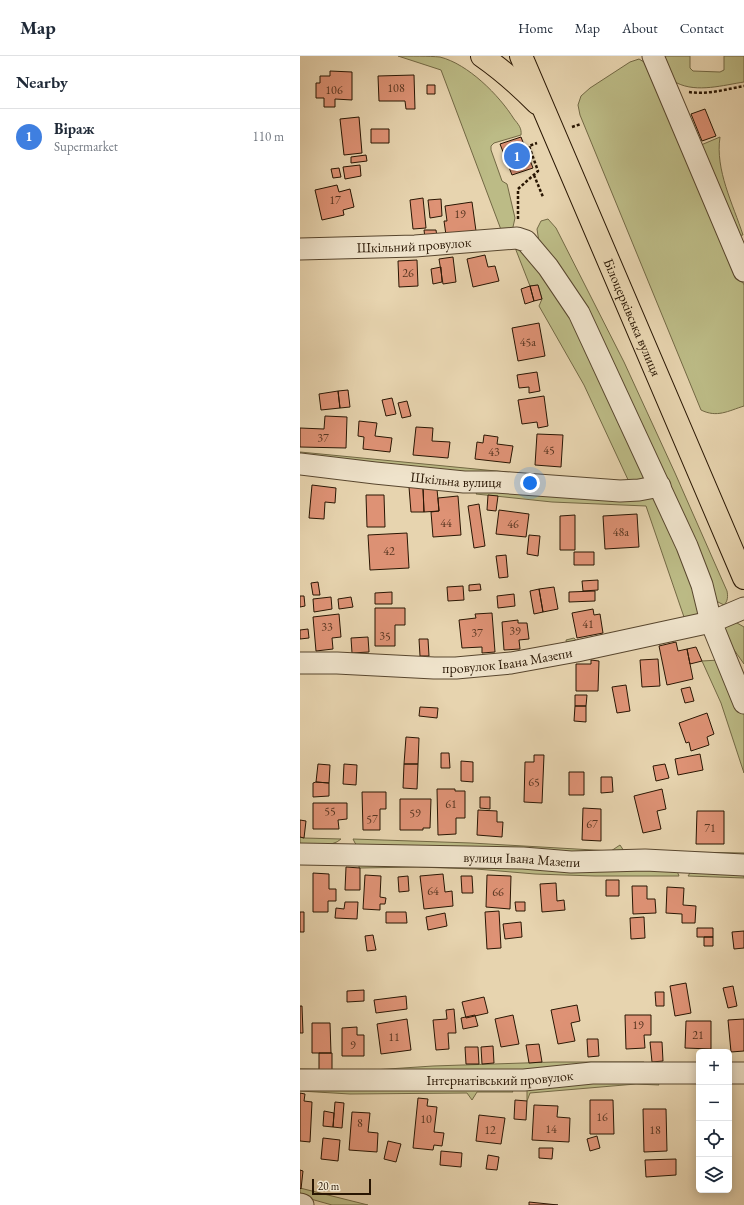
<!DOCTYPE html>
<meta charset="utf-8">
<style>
body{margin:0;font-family:"EB Garamond",serif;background:#f6f6f7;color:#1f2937}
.controls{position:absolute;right:12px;bottom:12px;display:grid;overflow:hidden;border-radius:6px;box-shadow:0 2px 10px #0003}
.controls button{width:36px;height:36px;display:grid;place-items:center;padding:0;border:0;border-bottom:1px solid #e0e1e3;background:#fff;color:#1f2937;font:20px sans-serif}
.scale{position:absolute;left:12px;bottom:10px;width:59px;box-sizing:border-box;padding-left:4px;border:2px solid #291603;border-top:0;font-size:11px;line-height:14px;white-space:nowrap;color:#291603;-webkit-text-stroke:3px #efe3cb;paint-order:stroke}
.you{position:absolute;left:230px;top:427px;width:14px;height:14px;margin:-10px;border:3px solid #fff;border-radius:50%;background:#1a73e8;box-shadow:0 0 0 6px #1a73e833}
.badge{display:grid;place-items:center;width:26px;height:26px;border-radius:50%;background:#0f766e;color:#fff;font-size:13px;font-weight:700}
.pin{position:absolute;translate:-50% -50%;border:2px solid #fff;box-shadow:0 1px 4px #0006}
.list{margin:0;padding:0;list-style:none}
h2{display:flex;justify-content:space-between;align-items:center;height:52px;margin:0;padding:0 16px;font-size:17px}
h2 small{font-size:13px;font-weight:400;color:#747a83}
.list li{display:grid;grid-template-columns:26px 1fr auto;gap:12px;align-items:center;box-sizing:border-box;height:56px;padding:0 16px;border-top:1px solid #e0e1e3}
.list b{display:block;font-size:15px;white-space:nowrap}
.list p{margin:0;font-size:13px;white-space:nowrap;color:#747a83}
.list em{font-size:13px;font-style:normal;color:#747a83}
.icon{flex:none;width:22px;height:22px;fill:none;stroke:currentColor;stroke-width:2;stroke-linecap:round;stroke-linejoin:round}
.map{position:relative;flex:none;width:444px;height:1149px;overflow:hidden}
header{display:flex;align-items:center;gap:24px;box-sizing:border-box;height:56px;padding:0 20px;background:#fff;border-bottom:1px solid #e0e1e3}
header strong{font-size:19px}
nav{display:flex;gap:22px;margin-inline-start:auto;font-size:14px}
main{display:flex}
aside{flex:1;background:#fff}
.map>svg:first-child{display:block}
.green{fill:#bcbb86;stroke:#726844}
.building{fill:#de9275;stroke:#291603}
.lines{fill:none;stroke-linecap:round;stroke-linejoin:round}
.minor-casing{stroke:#58462e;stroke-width:23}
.major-casing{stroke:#291603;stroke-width:24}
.path{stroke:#291603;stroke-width:2.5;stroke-dasharray:3 2;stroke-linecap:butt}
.minor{stroke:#efe3cb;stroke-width:21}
.major{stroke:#e7d4af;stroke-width:22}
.labels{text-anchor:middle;stroke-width:3;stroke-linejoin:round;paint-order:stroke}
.number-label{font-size:12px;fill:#563520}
.street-label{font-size:14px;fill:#291603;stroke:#efe3cb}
</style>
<header>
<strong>Map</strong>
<nav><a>Home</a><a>Map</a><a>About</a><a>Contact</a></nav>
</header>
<main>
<aside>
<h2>Nearby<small></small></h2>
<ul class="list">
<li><span class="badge" style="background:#3f7fe0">1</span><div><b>Віраж</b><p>Supermarket</p></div><em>110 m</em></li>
</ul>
</aside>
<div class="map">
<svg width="444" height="1149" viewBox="0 0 444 1149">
<rect width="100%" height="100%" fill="#e7d4af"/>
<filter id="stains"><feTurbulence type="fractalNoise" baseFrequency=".005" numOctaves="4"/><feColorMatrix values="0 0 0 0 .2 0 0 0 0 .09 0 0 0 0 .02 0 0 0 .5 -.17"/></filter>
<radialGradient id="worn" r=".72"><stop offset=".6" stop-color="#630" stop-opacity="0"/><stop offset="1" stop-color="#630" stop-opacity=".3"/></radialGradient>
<path class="green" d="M98 0C109 0 130 0 140 1 168 8 199 39 214 63 218 68 222 72 221 79L194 87 191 90V94L202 125 207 128 208 132 215 162 213 171 210 176 203 179 141 14Z
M357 0H390V12L393 15 420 16 424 14V0H444V26C424 29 397 37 377 27 367 22 361 10 357 0Z
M339 3 349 9 444 229V350C428 355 417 362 401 354L280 59 278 49 281 40 290 32 330 6Z
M420 81C415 114 433 148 443 179L436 180 401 89Z
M248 163 256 172 324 306 375 417 427 535C428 540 428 545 424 549L418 546 412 541 239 186 237 173 241 165Z
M216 187 262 240 344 420 341 425 331 431 0 401V396L330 428 284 329 239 250 242 243 238 229 230 230 214 189Z
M186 431 318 441H349L357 443 363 448 393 521 399 546 400 554 394 562 275 592 267 590 266 584 274 582 279 588 385 564 346 450 252 446 176 438 179 433Z
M430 563 444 571V608C434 593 428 589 424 569Z
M419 604 444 655V717L421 647 402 605Z
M0 781 4 782 41 783C32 792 12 788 0 788Z
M53 783 171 787 311 795 320 789 324 795 444 797V805L57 789 55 787Z
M59 809 377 815 379 820H295L235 818 176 813 117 811 60 812H59Z
M392 814H444V822L388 820Z
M254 1006H344L343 1007 213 1016 0 1017V1013L73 1014 133 1010Z
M357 1025 359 1029 336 1028 230 1037 227 1045V1033L232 1028Z
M0 1029 210 1032 213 1036H177L172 1044 167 1037 50 1038 0 1035Z
M0 1132 68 1149H32L0 1140Z"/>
<path class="building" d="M30 15 52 16V44L35 43V51H24V42H16V27H20V20H30Z
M114 19 115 53H106L105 45H79L78 20Z
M127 29H135V38H127Z
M405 53 416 80 402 85 391 58Z
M59 61 62 97 44 99 40 63Z
M71 73H89V87H71Z
M221 81 233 112 212 119 200 88Z
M66 99 67 105 51 107V101Z
M60 109 61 120 45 123 43 111Z
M39 112 41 121 33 122 31 113Z
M37 129 39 136 50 133 54 151 43 154 44 159 22 164 15 134Z
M123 142 126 172 113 173 110 144Z
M141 143 142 160 130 162 128 144Z
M172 146 176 175 146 179 144 165H147L145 150Z
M124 174H136L137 181 125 182Z
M185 199 188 211 195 210 199 225 173 231 167 203Z
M153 201 156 226 143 228 139 203Z
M117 204 118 230 99 231 98 205Z
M141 211 142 226 133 228 131 213Z
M238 229 242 243 234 245 230 230Z
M230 230 234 245 225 248 221 233Z
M239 267 245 300 218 305 212 272Z
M237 316 240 335 229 337V331L219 332 217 319Z
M48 334 50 351 40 352 38 335Z
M38 335 40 352 21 354 19 338Z
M244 340 248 370 238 372 237 366 222 368 218 344Z
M92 342 96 358 86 360 82 344Z
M107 345 111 360 102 362 98 347Z
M25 360 47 361 46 392 0 391V372L24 373Z
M59 365 77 367 75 380 92 382 90 396 63 393 64 381 58 380Z
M116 371 133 372 132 385 150 386 148 402 113 399Z
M237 378 263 379 261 411 235 409Z
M184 379 198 381 197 388 213 390 210 407 175 403 177 386 183 387Z
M12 429 36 432 35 447 25 446 24 463 9 462Z
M109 431 123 432 124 456H111Z
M123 432 137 433 139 455 124 456Z
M66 439H84L85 471H67Z
M188 439 198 440 196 455 187 454Z
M158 440 161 479 133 481 131 456 139 455 138 442Z
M179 448 185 490 174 492 168 450Z
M199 454 229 458 226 481 196 478Z
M337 458 339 491 305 493 303 460Z
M275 459V494H260V460Z
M107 477 109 512 70 514 68 479Z
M229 479 240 480 238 500 227 498Z
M274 496H294V509H274Z
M206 499 208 521 199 522 196 500Z
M298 524V534L283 535 282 525Z
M18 526 20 539H13L11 527Z
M180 528 181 534 169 535V529Z
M163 530 164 544 148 545 147 531Z
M254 531 258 553 243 556 239 533Z
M239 533 243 556 234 558 230 535Z
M295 535V545L269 546V536Z
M92 536V548H75V537Z
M214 538 215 550 198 552 197 540Z
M0 540H4L5 550 0 551Z
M31 541 32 553 14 556 13 543Z
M51 541 53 551 39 553 38 543Z
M75 552H105V569H95V590H75Z
M293 553 294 559 300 558 303 577 277 582 272 557Z
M192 557 195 596 182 597V591L162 592 159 564 176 562 175 558Z
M39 558 41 581 32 582 33 593 16 595 13 561Z
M218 564V567H227L229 583 219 584 220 593 204 594 202 566Z
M8 573 9 582 0 583V574Z
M68 581 69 596 52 597 51 582Z
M119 583H128L129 600H120Z
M376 586 378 595 387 593 393 623 367 629 359 590Z
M396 591 402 605 390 608 387 593Z
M358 603 360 630 342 631 340 604Z
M291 604 299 605 298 635H276V608H291Z
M326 629 330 655 317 657 312 631Z
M390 631 394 645 385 647 381 633Z
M275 639H287L286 650H275Z
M275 650H286V666L274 665Z
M120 651 138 652 137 662 119 660Z
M407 657 414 678 407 681 409 689 391 695 389 686 386 687 379 667Z
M106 681 119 682 118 708H104Z
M141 697H149L150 712H141Z
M400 698 403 714 378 719 375 703Z
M234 699H244L242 747 224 746 225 706H234Z
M161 705 173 706V726L161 725Z
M18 708 30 709 29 727 16 726Z
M44 708 57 709 56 729 43 728Z
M104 708H118L117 733 103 732Z
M365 708 369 722 356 725 353 710Z
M269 716H284V739H269Z
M301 721H312L313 736 301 737Z
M16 726 29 727V740L13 741V727Z
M137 733H155V735H165V762H156V778L138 779Z
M362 733 366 753 357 755 361 773 343 777 334 740Z
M62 736H86V753H80V774H63Z
M180 741H190V753L180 752Z
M100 743H131L130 772H123V774H100Z
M13 747H47V763L38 764 39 773H13Z
M283 752 301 753V785L282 784Z
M178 754 197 755V766H203L202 781 177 779Z
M397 755H424V788H396Z
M0 764 6 765 4 782 0 781Z
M46 811 60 812V834H45Z
M13 817 29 818V833H36V845H28V856H13Z
M143 818 145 836 152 835 153 850 124 853 120 820Z
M65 819 81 820 80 841 86 842 85 848H80V854L63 853Z
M187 819 211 820 210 853 186 851Z
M108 820 109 835 99 836 98 821Z
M161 820H172L173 837H162Z
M306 824H319V840H306Z
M256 827 257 845 264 844 265 854 242 856 240 828Z
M332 830H347V843H355L356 857 333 858Z
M367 831 384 832 383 849 396 850 395 867H382V858L366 857Z
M45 846H58L57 863 35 862 36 852 44 853Z
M215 846H225V855H216Z
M199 855 201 892 187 893 185 856Z
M0 856H4V876H0Z
M86 856H106L107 867H86Z
M145 857 147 870 128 874 126 861Z
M344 861 345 882 331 883 330 862Z
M221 866 222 881 205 883 203 868Z
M397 872H413V881H397Z
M444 875V892L434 893 432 876Z
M73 879 76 894 67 895 65 880Z
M404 881H413V890H404Z
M386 927 391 957 375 960 370 930Z
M433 930 437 950 428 952 423 932Z
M64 934V945L47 946V935Z
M355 936H364V950H356Z
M106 940 107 953 76 957 74 944Z
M184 941 188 957 166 962 162 946Z
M277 949 280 965 271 967 275 985 258 988 251 954Z
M0 950H2L3 977H0Z
M154 953 156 977H148L149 993 136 994 133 964 147 963 146 954Z
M175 959 178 970 163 973 161 962Z
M213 959 219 988 201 991 195 963Z
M325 959H351V979H344L345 992 326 993Z
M107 963 111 994 81 998 77 968Z
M444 963V995L431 996 428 964Z
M386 965H411V993L385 992Z
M12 967H30L31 997H12Z
M57 971V979H64V1000H42V972Z
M287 983H298L299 1000 288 1001Z
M350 986H362L363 1005 352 1006Z
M239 988 242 1006 229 1007 226 989Z
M193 990 194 1007 182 1008 181 991Z
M165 991H178L179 1008H166Z
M19 997H32V1014H19Z
M0 1037 5 1038 4 1045 12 1046 10 1086 0 1085Z
M118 1042 128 1043 127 1050 137 1051 134 1076 144 1077 142 1090 134 1089 133 1094 113 1092Z
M215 1044 227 1045 226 1064 214 1063Z
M290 1044H313L314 1078H290Z
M35 1046 44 1047 42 1072 33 1071Z
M234 1049 258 1050 257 1061 270 1062 269 1086 232 1084Z
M343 1053H366L367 1095 344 1096Z
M24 1055 34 1057 33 1071 23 1070Z
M52 1056 70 1057 68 1076 78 1077 77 1096 49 1094Z
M179 1059 205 1062 201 1088 176 1085Z
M297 1080 300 1092 290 1095 287 1083Z
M23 1082 40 1084 38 1105 21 1103Z
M88 1085 101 1088 96 1106 84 1103Z
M239 1092H253L252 1103 239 1102Z
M141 1095 162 1097 161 1111 140 1109Z
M188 1099 199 1101 197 1114 186 1113Z
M376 1103V1119L346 1121 345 1104Z
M0 1114 3 1115 1 1133 0 1132Z
M229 1146 258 1149H229Z"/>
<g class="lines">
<defs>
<g id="minor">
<path d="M353 0 444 215"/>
<path id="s1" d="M0 193 115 190 217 182 226 185 248 211 279 257 387 490 402 529 411 566 444 647"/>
<path id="s2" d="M0 408 75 417 164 426H196L320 435 339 434 360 430"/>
<path id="s3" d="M0 607H37L134 612H156L211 607 277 595 411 566 444 552"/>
<path id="s4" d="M0 798 223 802 271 806 345 804 444 809"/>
<path d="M429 1017H444"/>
<path id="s5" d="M0 1024H224L292 1017H399"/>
<path d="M0 1148 3 1149"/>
</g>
<g id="major">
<path d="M182 0C202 14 220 30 237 47"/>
<path id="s6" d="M221 0 444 522"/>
</g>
</defs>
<use href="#minor" class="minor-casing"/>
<use href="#major" class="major-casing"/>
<path class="path" d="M389 36C407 39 427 33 444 30
M272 71 281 68
M234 119 243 141
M218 163V133L238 115 229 90 237 87"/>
<use href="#minor" class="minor"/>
<use href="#major" class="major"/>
</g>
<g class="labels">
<g class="number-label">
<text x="96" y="36">108</text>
<text x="34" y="38">106</text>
<text x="35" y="148">17</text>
<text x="160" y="162">19</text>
<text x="108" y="221">26</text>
<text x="228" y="290">45а</text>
<text x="23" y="386">37</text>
<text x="249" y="398">45</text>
<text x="194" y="400">43</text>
<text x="146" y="471">44</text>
<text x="213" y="472">46</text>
<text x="321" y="480">48а</text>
<text x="89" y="499">42</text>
<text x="288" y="572">41</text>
<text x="27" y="575">33</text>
<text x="215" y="579">39</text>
<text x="177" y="581">37</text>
<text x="85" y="584">35</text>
<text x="234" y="730">65</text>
<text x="151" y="752">61</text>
<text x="30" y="759">55</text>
<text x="115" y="761">59</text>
<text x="72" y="767">57</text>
<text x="292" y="772">67</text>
<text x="410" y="776">71</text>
<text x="133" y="839">64</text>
<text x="198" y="840">66</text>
<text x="338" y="973">19</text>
<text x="398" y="983">21</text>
<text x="94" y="985">11</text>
<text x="53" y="993">9</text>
<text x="302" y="1065">16</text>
<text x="126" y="1067">10</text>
<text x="60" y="1071">8</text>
<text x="251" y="1077">14</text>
<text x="190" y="1078">12</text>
<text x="355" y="1078">18</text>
</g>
<g class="street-label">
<text dy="5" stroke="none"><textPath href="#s1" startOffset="114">Шкільний провулок</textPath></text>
<text dy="5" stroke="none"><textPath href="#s6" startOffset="284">Білоцерківська вулиця</textPath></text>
<text dy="5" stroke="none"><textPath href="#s2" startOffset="157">Шкільна вулиця</textPath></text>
<text dy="5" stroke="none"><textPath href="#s3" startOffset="208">провулок Івана Мазепи</textPath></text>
<text dy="5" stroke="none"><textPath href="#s4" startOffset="222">вулиця Івана Мазепи</textPath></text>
<text dy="5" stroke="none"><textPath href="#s5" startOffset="200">Інтернатівський провулок</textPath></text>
</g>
</g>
<rect width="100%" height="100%" filter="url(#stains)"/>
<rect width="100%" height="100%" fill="url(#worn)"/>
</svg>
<div class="controls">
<button>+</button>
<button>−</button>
<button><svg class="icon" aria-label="locate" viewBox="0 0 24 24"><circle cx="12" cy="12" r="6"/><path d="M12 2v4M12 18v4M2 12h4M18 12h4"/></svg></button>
<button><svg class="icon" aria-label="layers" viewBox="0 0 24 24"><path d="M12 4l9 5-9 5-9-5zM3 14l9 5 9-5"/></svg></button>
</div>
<div class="scale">20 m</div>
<div class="you"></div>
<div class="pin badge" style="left:217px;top:100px;background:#3f7fe0">1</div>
</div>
</main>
